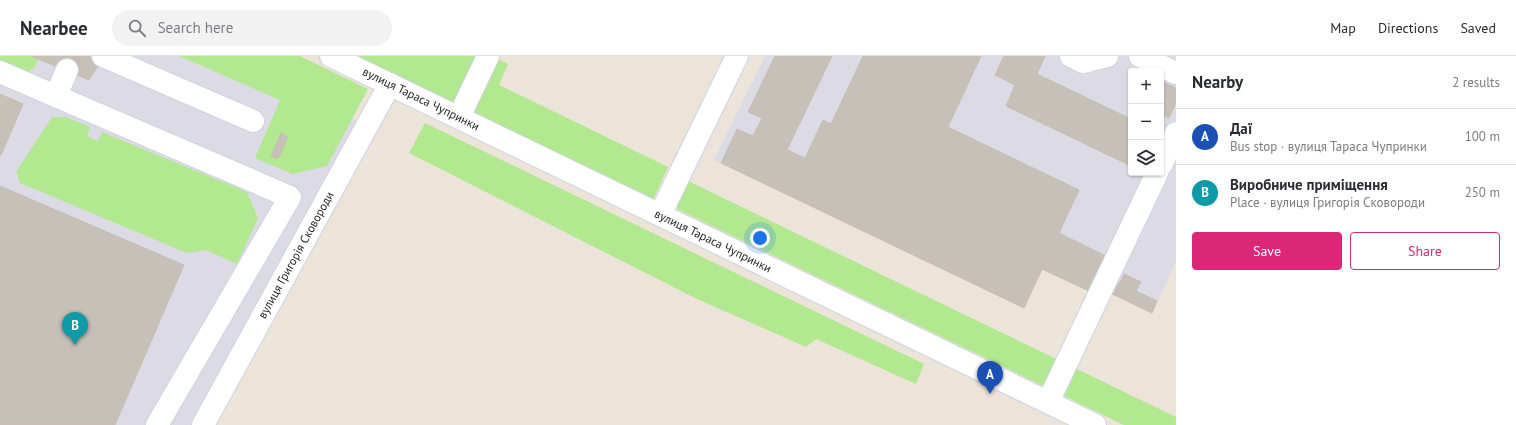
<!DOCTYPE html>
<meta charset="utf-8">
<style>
body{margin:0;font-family:"PT Sans",sans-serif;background:#f2f2f3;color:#2b2b33}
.controls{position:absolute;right:12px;top:12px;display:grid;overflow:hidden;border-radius:4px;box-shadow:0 1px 3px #0004}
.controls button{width:36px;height:36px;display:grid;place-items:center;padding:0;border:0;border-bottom:1px solid #e1e1e2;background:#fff;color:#2b2b33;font:20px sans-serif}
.you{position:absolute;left:760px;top:182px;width:14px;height:14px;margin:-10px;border:3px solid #fff;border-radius:50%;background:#1a73e8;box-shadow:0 0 0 6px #1a73e833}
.badge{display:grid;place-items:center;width:26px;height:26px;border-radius:50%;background:#db2777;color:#fff;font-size:13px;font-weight:700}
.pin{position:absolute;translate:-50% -33px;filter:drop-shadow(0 1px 2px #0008)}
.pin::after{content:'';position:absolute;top:21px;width:14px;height:12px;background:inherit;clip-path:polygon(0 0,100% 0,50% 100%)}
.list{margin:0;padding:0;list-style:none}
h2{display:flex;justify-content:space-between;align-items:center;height:52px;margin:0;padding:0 16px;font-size:17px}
h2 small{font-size:13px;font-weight:400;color:#7c7c81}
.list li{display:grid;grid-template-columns:26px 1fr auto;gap:12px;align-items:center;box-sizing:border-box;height:56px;padding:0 16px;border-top:1px solid #e1e1e2}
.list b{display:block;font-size:15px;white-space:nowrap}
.list p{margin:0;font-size:13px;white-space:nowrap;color:#7c7c81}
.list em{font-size:13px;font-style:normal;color:#7c7c81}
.actions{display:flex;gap:8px;padding:12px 16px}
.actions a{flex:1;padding:9px 0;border:1px solid #db2777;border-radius:4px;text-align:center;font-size:14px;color:#db2777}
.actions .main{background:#db2777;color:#fff}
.icon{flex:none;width:22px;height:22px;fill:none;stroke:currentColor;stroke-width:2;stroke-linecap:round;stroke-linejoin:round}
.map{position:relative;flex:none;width:1176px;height:369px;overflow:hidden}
header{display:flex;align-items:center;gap:24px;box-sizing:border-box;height:56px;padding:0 20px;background:#fff;border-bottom:1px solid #e1e1e2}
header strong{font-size:19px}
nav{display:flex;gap:22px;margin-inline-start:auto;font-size:14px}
.search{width:280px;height:36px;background:#f2f2f3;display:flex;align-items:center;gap:10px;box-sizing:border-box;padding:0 14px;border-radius:22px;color:#7c7c81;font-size:15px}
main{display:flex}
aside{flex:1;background:#fff}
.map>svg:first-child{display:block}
.industrial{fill:#dcdae4;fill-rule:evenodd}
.green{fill:#b2e890}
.building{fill:#c7c0b9;stroke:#c7bfb2}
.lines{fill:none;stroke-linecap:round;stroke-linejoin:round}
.minor-tunnel{stroke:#c5beb6;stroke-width:22;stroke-dasharray:22 11;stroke-linecap:butt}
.minor-casing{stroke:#ced3e3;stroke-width:24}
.minor{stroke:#fff;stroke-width:22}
.labels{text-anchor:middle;stroke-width:3;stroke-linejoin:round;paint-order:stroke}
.street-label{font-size:12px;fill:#282828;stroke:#fff}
</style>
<header>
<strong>Nearbee</strong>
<div class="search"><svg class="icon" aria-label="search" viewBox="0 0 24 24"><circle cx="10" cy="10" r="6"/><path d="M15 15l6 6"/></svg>Search here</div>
<nav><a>Map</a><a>Directions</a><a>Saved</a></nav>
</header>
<main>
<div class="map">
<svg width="1176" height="369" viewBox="0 0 1176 369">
<rect width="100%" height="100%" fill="#ece3d9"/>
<path class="industrial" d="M0 0H220L365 68 197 369H0Z
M765 0H1176V205L1152 257 1094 229 1091 236 1043 213 1024 252 714 104ZM1131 15H1161V117H1131Z"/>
<path class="green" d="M0 0H30L38 3 35 11 27 16 0 4Z
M179 0H300L368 33 327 110 293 118 255 102 280 44Z
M354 0H492L508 8 499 29 668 111 653 144Z
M52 61H65L90 71 87 80 98 85 102 76 247 136 258 162 237 208 206 194 187 197 20 127 16 116Z
M425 67 924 308 916 328 816 283 806 291 697 243 409 97Z
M688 125 1176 361V369H1124L675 152Z"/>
<path class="building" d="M31 0H87L102 4 89 24Z
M775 0H832L787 94 805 102 823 64 831 68 863 0H981L948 71 1079 134 1059 177 1108 201 1091 236 1042 213 1024 252 721 107 737 73 753 80 762 62 748 56Z
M1004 0H1045L1037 18 1131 63V110L1006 50 1015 29 995 19Z
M1161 25 1176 32V47L1169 62 1161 58Z
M0 38 23 48 1 99H0Z
M281 77 288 81 278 103 271 100Z
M0 130 184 209 115 369H0Z
M1124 218 1141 226 1136 235 1157 245 1152 257 1108 236 1114 223 1120 227Z"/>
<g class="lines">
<path class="minor-tunnel" d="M67 14 73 0"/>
<defs>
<path id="minor" d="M103 0 253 65
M331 0 1095 369
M1071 0 1083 6 1107 0
M1140 0 1176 17
M0 16 290 141 157 369
M56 40 67 14
M459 61 488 0
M1161 109 1176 77
M660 159 737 0
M1048 346 1157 117
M203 369 390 28"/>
</defs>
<use href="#minor" class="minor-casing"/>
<use href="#minor" class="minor"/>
</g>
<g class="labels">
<g class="street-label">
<text transform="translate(421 43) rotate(26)" y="4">вулиця Тараса Чупринки</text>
<text transform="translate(713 185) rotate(26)" y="4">вулиця Тараса Чупринки</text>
<text transform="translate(296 199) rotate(-61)" y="4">вулиця Григорія Сковороди</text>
</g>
</g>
</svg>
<div class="controls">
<button>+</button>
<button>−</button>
<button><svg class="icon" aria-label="layers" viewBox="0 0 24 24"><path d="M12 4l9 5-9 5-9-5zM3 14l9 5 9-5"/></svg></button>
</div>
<div class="you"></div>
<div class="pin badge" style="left:990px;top:338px;background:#1a4fb4">A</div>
<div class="pin badge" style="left:75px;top:289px;background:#0f9aa8">B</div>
</div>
<aside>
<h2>Nearby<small>2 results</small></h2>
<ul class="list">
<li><span class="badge" style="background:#1a4fb4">A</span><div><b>Даї</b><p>Bus stop · вулиця Тараса Чупринки</p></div><em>100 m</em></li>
<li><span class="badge" style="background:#0f9aa8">B</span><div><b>Виробниче приміщення</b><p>Place · вулиця Григорія Сковороди</p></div><em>250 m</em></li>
</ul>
<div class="actions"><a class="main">Save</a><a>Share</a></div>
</aside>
</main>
